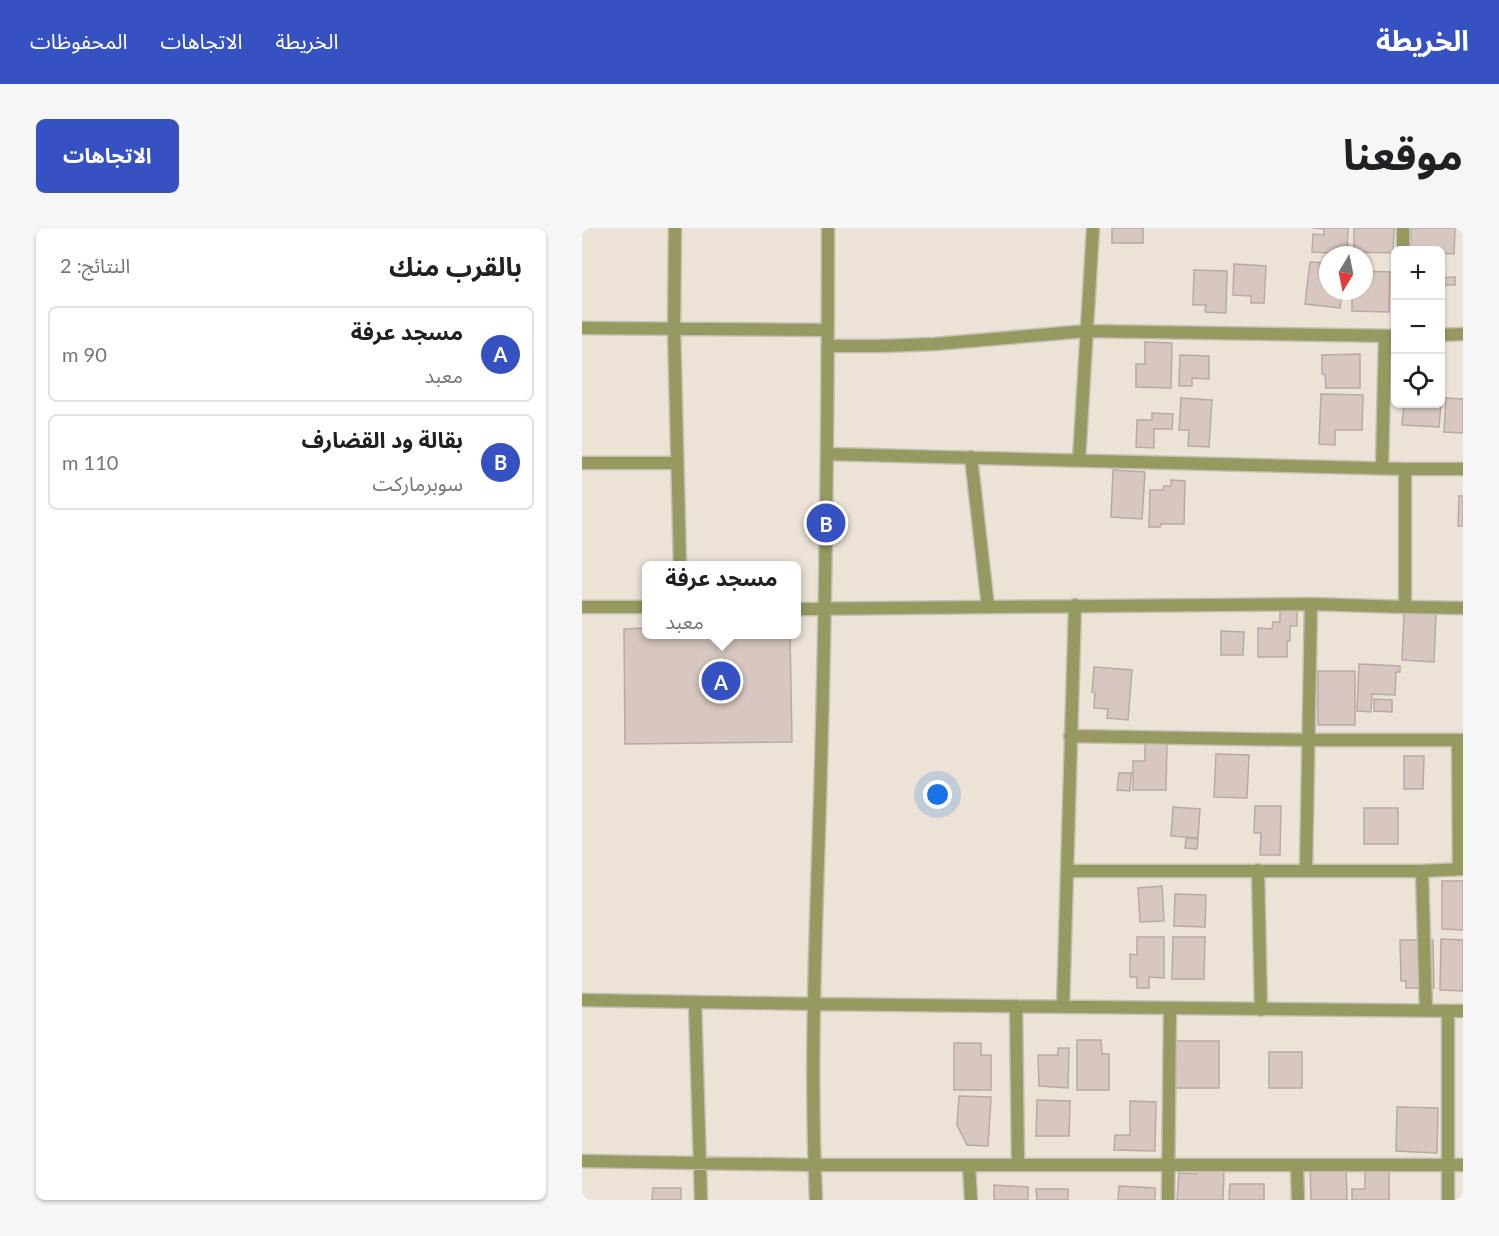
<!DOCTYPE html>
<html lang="ar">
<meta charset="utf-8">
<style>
body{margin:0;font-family:Lato,"Noto Sans Arabic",sans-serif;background:#f6f6f6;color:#202124;direction:rtl}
.controls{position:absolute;right:18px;top:18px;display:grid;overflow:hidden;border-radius:9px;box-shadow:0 2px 4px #0004}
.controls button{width:54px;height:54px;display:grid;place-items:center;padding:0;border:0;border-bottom:2px solid #e0e0e0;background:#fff;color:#202124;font:30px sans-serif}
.compass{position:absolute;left:737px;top:18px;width:54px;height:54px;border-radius:50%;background:#fff;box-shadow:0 2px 4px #0004;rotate:190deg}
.you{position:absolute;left:356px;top:567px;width:21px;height:21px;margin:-15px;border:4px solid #fff;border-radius:50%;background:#1a73e8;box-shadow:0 0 0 9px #1a73e833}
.badge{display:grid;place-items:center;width:39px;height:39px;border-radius:50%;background:#3651c2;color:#fff;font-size:20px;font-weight:700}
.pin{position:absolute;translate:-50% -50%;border:3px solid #fff;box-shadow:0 2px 6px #0006}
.popup{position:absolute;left:60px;top:333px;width:159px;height:78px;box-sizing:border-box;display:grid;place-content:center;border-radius:9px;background:#fff;filter:drop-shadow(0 2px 4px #0005);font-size:20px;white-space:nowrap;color:#757577}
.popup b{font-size:22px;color:#202124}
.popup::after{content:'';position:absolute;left:50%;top:100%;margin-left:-12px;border:12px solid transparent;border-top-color:#fff}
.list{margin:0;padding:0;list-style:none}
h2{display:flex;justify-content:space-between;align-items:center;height:78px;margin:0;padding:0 24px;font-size:26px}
h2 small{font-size:20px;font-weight:400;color:#757577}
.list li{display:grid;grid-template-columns:39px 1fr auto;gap:18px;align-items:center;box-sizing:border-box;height:96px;margin:0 12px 12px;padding:0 12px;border:2px solid #e0e0e0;border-radius:9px}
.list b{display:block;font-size:22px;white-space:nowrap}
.list p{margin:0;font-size:20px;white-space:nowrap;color:#757577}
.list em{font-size:20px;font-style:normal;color:#757577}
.icon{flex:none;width:33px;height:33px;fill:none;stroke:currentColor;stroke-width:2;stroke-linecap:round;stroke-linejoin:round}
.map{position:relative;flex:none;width:881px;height:972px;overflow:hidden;direction:ltr;border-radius:9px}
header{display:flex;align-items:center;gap:36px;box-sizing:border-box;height:84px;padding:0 30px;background:#3651c2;color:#fff}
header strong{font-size:28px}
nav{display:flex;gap:33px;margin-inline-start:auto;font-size:21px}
.intro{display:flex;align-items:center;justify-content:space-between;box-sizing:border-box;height:144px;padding:0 36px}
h1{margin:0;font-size:42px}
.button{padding:15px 27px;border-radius:9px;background:#3651c2;color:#fff;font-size:21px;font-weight:700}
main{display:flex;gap:36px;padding:0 36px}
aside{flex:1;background:#fff;border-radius:9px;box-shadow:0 2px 4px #0004}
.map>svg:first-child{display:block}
.building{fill:#d7c7c0;stroke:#b8a9a2;stroke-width:1.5}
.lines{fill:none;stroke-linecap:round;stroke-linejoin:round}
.minor-casing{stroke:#c6beb3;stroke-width:15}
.minor{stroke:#969a61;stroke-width:12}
</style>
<header>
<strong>الخريطة</strong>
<nav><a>الخريطة</a><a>الاتجاهات</a><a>المحفوظات</a></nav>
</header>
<div class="intro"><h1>موقعنا</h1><a class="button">الاتجاهات</a></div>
<main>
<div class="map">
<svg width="881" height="972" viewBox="0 0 881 972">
<rect width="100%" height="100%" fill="#ece3d6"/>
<path class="building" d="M530 0H561V15H530Z
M766 0 765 26 730 24 731 6 742 7V1L731 0Z
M772 0H812L811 25 772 24Z
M829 0H873L872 26 858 25V22H828Z
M728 34 746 35V63H760L758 80 723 76Z
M652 36 684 38 682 75H669V68L651 67Z
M612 42 645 43 644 85 623 84 624 77H611Z
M782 43 808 44 807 84 770 83V63H782Z
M873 49V57H858V50Z
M563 114 590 115 589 160 554 159V136H563Z
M778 126V160H744L743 147 740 146V127Z
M598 127 627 128V151L610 150V158H597Z
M739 166 781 167 780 202H753V217L737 216Z
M599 170 630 172 627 219 606 218 607 202H597Z
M864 170 881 171V205L862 204Z
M822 176H859L857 199 820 197Z
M570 185 591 186 590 201H572V220L554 219 555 192H570Z
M531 242 563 244 560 291 529 289Z
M589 252 603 253 602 296H579L578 299H567L568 262H581L582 258H589Z
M877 268H881V298H876Z
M698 382H715V398H708V413H705V429H676V400L690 401 691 394H698Z
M822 384 854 386 852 434 820 432Z
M64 400V406H208L210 514 43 516 42 401Z
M639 403 662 404 661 427H639Z
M777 436 818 438V444H814L813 467 790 466 789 484 775 483Z
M512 439 550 442 546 492 525 490 526 481 512 480 513 465 510 464Z
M736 443H773V497H736Z
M792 471 810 472V484L792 483Z
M563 514H585L584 562H551V533H563Z
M634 526 667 527 665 570 632 569Z
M822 528H842L841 561H822Z
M537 545H549L548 563 535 562Z
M673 578H699L698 627H678L679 605H672Z
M591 579 618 581 616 610 589 608Z
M782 580H816V616H782Z
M604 610 616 611 615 621 603 620Z
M860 653H881V702L860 701Z
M580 658 582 693 558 694 556 660Z
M593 666 624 667 623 699 592 698Z
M555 709H582V750L567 749V760H555V749H548V726L555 727Z
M591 709H623L622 751H590Z
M859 711 881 712V763L858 762Z
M818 712H851L852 760H824V753H819Z
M495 812H519L520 826H527V862H495Z
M594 813H637V860H594Z
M372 815H399V827H409V862H372Z
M476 820H487L486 860 457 858 456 827H476Z
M687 824H720V860H687Z
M377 868 409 869 406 918 385 917 375 897Z
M455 872 488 873 487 908H454Z
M548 873 574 874 573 923 532 922 533 907H548Z
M815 879 856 880 855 925 814 923Z
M728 934 764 939 765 972H729Z
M614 940 642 942 641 972H595L597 945 614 946Z
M783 940H807V972H770V961H783Z
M648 956H682V972H647Z
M412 957 446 959V972H412Z
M537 958 573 960V972H536Z
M71 960H99V972H70Z
M454 961H486V972H455Z"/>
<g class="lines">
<defs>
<path id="minor" d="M93 0 92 100 98 338
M821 0V22
M0 100 246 102
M858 107 881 106
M246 118H299L353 116 505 103 814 108
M245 226 823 241H881
M389 229 406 379
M497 232 511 0
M0 235H94
M800 240 803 108
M823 241V379
M0 379H64
M214 381 729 376 823 379 881 380
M488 508 727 512H881
M876 512 877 641
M676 642 679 782
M724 642 729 376
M487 643H840L881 641
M840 643 844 783
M0 772 232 776 881 783
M113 774 119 972
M434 778 436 937
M481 779C486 645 488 511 493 377
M0 933 232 937H881
M387 937 389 972
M715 937 716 972
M234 972C227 827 235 682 239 537 244 358 246 179 246 0
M586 972 588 780
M866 972V783"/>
</defs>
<use href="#minor" class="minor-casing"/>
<use href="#minor" class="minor"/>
</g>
</svg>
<div class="controls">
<button>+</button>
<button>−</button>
<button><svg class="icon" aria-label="locate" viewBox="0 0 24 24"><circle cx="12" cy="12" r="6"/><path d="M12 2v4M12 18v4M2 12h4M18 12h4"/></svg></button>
</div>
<svg class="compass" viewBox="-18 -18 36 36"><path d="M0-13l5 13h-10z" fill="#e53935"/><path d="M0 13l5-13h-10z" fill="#757577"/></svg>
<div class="you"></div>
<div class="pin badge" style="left:139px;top:453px">A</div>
<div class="popup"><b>مسجد عرفة</b>معبد</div>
<div class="pin badge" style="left:244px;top:295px">B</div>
</div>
<aside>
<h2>بالقرب منك<small>النتائج: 2</small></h2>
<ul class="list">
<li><span class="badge">A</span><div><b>مسجد عرفة</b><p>معبد</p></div><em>90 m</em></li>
<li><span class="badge">B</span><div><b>بقالة ود القضارف</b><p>سوبرماركت</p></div><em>110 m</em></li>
</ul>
</aside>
</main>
